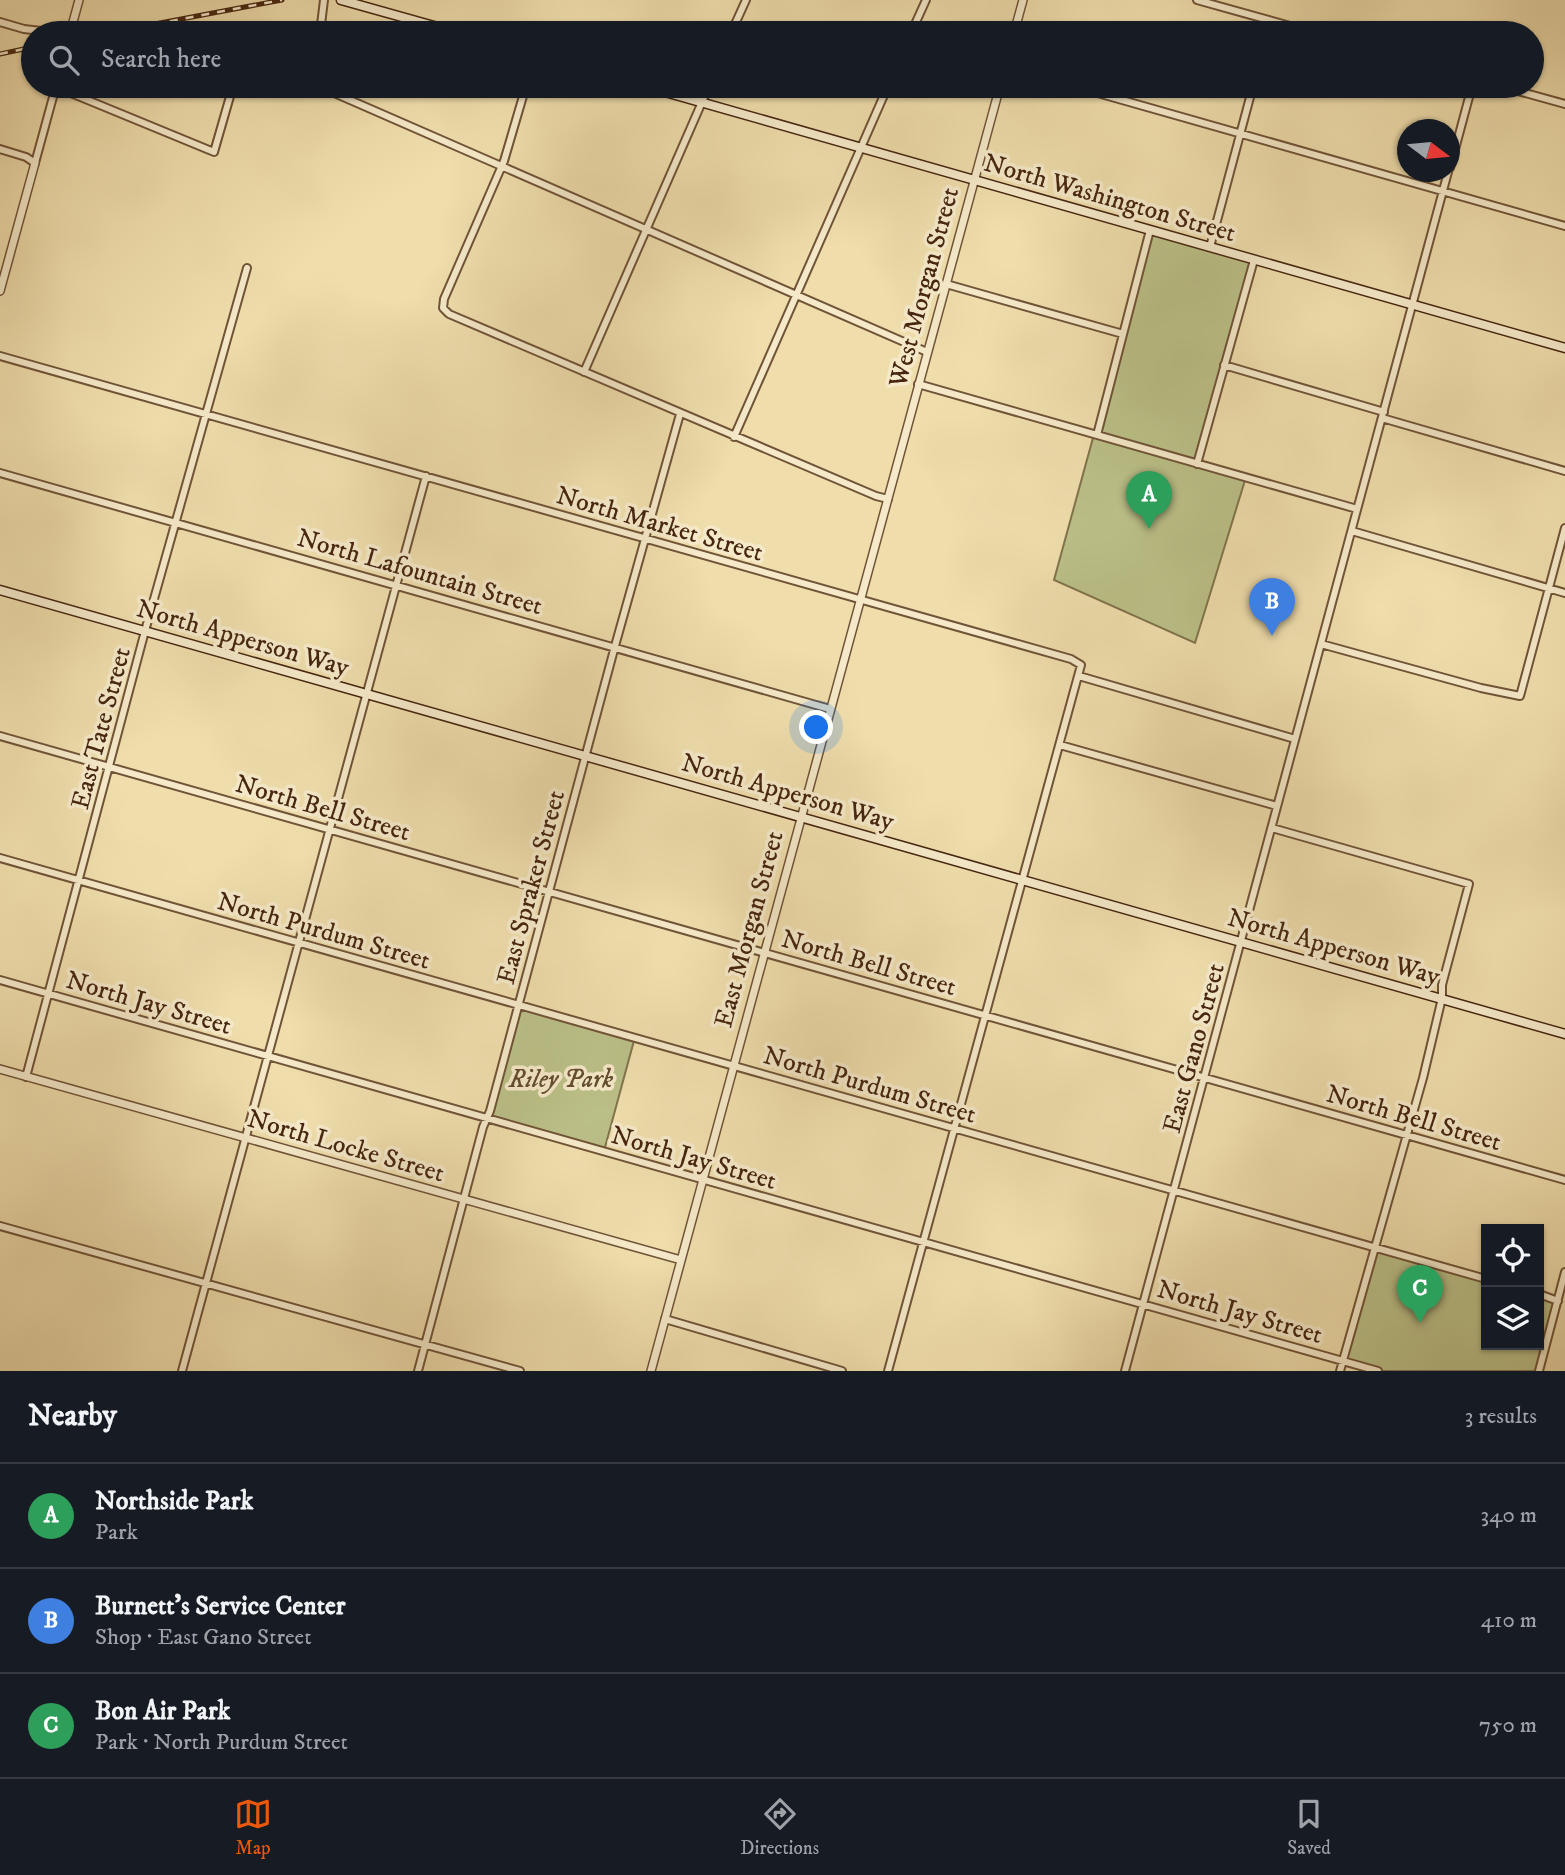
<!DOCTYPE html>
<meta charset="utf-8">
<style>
body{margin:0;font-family:"IM FELL DW Pica",serif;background:#242831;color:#f1f3f6}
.controls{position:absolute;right:21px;bottom:21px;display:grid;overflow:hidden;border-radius:0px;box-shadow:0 2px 5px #0004}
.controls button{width:63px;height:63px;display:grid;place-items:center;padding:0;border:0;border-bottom:2px solid #363941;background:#171b24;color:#f1f3f6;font:35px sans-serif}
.compass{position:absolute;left:1397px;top:119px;width:63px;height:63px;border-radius:50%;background:#171b24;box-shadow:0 2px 5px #0004;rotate:106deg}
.you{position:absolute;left:817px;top:728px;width:24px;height:24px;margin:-18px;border:5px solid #fff;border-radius:50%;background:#1a73e8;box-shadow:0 0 0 10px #1a73e833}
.badge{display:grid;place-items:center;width:46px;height:46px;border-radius:50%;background:#ea580c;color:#fff;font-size:23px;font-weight:700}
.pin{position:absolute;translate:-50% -58px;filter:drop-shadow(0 2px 4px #0008)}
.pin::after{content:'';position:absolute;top:37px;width:24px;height:21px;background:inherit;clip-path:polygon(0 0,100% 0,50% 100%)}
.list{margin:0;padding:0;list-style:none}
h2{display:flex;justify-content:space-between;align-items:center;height:91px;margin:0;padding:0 28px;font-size:30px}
h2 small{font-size:23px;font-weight:400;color:#9ea1a6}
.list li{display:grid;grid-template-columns:46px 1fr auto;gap:21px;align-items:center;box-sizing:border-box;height:105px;padding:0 28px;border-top:2px solid #363941}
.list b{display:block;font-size:26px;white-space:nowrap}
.list p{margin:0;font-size:23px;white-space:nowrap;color:#9ea1a6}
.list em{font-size:23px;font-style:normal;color:#9ea1a6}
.icon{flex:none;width:38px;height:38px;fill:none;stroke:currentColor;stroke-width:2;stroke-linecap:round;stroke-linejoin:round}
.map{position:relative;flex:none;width:1565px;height:1371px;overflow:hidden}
.search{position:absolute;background:#171b24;box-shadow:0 2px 5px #0004;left:21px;right:21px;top:21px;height:77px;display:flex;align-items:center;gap:18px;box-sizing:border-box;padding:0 24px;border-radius:38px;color:#9ea1a6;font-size:26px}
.sheet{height:406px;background:#171b24}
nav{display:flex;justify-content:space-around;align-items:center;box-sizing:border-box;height:98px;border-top:2px solid #363941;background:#171b24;font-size:19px;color:#9ea1a6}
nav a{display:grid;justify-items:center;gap:4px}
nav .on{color:#ea580c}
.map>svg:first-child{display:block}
.green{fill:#bbc088;stroke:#80734c;stroke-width:2}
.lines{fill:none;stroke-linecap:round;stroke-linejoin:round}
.minor-casing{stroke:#705437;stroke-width:10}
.tertiary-casing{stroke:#705437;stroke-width:10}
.secondary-casing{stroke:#462610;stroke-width:11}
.minor{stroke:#f5e9c9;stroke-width:6}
.tertiary{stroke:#f5e9c9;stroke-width:7}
.secondary{stroke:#f5e9c9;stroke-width:8}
.rail-casing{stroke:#462610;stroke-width:5}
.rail{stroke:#f5e9c9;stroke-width:2.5;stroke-dasharray:8;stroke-linecap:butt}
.labels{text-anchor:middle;stroke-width:7;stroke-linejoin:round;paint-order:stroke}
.street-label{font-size:26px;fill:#462610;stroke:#f5e9c9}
.park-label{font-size:26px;font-style:italic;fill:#634c2e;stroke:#f5e9c9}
</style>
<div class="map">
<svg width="1565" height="1371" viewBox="0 0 1565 1371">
<rect width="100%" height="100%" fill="#efddac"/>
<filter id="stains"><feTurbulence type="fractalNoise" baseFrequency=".00286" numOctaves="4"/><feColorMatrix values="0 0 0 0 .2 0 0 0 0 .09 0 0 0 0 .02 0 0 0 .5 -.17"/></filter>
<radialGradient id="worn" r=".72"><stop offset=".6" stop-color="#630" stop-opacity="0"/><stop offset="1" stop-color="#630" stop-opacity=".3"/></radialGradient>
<path class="green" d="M1150 230 1254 260 1197 463 1246 477 1195 643 1054 580Z
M518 1005 635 1037 604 1151 488 1118Z
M1375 1247 1486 1279V1345H1539V1294L1558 1301 1539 1371H1378L1343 1361Z"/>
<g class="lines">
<defs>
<path id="minor" d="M1197 0 1315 33
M0 22 24 29 58 33
M320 33 324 0
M731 33 746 0
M911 33 926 0
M1268 33 1271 21
M318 86 927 352
M526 86 504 161 444 299 443 308 449 314 876 496 888 499
M1073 86 1565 226
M1500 86 1565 104
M56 87 214 152 233 86
M0 149 26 157 35 163 56 86
M1450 168 1472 86
M1210 247 1253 86
M946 284 1123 334
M0 356 1071 659 1081 665 888 1371
M1224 365 1384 412
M584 372 709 86
M918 384 1357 509
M1382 418 1565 471
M1097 435 1150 230
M734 437 888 86
M1197 464 1254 260
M0 473 830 709
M1352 531 1565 593
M1321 644 1481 688 1520 696 1565 528
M1079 676 1295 739
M0 736 1565 1180
M1060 745 1277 806
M1272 828 1469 884 1442 985V998L1423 1078 1340 1371
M0 858 1486 1279
M0 980 1378 1371
M26 1077 145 631 247 268
M0 1226 520 1371
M1539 1294 1558 1301
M665 1319 842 1371
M182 1371 426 476
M418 1371 483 1127 490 1111 615 646 680 414
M1125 1371 1448 172
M1539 1371 1565 1272"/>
<path id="tertiary" d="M70 33 79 0
M1014 33 1023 0
M0 291 35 163
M0 1069 681 1260
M651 1371 1000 86"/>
<path id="secondary" d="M341 0 459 33
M644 86 1565 348
M0 590 1565 1034"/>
</defs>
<use href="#minor" class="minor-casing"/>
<use href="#tertiary" class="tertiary-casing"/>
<use href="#secondary" class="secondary-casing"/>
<use href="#minor" class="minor"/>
<use href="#tertiary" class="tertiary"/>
<use href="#secondary" class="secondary"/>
<defs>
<path id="rail" d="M107 33 282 0
M0 54 33 47"/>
</defs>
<use href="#rail" class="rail-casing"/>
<use href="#rail" class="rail"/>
</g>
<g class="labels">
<g class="street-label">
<text transform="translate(1110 197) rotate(16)" y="9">North Washington Street</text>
<text transform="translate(923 287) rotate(-75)" y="9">West Morgan Street</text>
<text transform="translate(660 523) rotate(16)" y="9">North Market Street</text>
<text transform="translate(420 571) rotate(16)" y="9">North Lafountain Street</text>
<text transform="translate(243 637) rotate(16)" y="9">North Apperson Way</text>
<text transform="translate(100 728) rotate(-75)" y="9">East Tate Street</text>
<text transform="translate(788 791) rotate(16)" y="9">North Apperson Way</text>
<text transform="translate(323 807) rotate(16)" y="9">North Bell Street</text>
<text transform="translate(530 887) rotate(-75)" y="9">East Spraker Street</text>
<text transform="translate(748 929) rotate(-75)" y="9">East Morgan Street</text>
<text transform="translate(324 930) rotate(16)" y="9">North Purdum Street</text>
<text transform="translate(1334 946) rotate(16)" y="9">North Apperson Way</text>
<text transform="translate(869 962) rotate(16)" y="9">North Bell Street</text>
<text transform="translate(149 1002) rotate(16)" y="9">North Jay Street</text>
<text transform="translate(1193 1048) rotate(-75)" y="9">East Gano Street</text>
<text transform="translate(870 1084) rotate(16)" y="9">North Purdum Street</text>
<text transform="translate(1414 1117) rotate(16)" y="9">North Bell Street</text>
<text transform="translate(346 1145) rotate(16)" y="9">North Locke Street</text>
<text transform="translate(694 1157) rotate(16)" y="9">North Jay Street</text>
<text transform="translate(1240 1311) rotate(16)" y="9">North Jay Street</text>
</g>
<g class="park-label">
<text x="561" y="1087">Riley Park</text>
</g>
</g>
<rect width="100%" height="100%" filter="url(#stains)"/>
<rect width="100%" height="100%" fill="url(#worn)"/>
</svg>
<div class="controls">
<button><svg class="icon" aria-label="locate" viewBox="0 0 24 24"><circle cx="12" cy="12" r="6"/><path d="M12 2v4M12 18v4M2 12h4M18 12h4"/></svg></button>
<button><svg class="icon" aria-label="layers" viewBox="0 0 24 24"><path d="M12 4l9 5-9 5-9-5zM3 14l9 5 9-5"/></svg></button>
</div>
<svg class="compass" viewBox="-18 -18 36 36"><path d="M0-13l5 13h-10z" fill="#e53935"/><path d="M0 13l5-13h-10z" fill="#9ea1a6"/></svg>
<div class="you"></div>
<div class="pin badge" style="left:1149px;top:529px;background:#2e9e5b">A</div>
<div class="pin badge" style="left:1272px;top:636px;background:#3f7fe0">B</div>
<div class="pin badge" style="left:1420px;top:1323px;background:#2e9e5b">C</div>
<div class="search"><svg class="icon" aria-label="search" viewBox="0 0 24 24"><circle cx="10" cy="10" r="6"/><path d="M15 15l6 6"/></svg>Search here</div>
</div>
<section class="sheet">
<h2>Nearby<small>3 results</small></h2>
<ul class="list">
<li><span class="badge" style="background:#2e9e5b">A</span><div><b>Northside Park</b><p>Park</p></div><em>340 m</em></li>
<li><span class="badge" style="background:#3f7fe0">B</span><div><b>Burnett's Service Center</b><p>Shop · East Gano Street</p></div><em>410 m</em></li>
<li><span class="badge" style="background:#2e9e5b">C</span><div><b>Bon Air Park</b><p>Park · North Purdum Street</p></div><em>750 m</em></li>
</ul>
</section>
<nav>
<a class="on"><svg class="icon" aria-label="map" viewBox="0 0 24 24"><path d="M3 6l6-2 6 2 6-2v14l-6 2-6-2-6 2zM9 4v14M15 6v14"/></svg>Map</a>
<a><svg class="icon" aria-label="directions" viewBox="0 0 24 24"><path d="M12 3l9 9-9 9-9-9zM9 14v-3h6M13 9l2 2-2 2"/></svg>Directions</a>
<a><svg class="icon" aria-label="saved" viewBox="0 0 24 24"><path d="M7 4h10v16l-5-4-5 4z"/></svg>Saved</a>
</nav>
